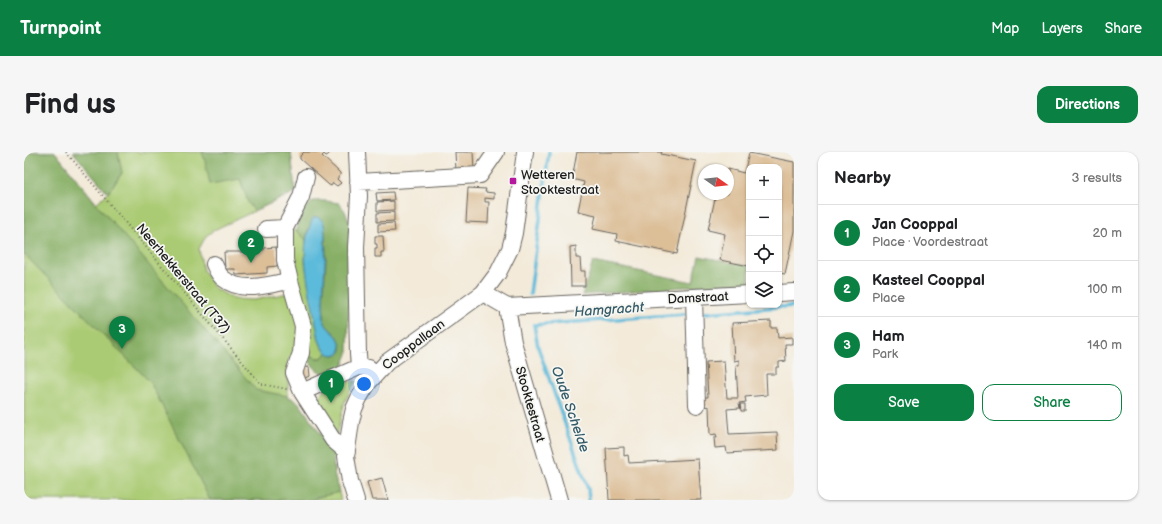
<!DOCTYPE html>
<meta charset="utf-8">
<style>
body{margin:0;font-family:"Balsamiq Sans",sans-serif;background:#f6f6f6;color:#202124}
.controls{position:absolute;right:12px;top:12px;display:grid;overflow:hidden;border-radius:8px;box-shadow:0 1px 3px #0004}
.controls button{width:36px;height:36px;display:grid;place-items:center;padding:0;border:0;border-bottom:1px solid #e0e0e0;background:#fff;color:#202124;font:20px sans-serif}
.compass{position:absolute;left:674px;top:12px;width:36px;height:36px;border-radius:50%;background:#fff;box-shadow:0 1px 3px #0004;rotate:104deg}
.you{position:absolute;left:340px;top:232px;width:14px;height:14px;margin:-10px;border:3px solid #fff;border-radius:50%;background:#1a73e8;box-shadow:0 0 0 6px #1a73e833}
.badge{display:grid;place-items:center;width:26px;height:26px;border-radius:50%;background:#0b8043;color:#fff;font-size:13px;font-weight:700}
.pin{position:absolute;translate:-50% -33px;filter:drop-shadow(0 1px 2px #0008)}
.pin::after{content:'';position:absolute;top:21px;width:14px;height:12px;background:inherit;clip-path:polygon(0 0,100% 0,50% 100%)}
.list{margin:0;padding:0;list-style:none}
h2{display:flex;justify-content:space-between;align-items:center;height:52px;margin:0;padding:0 16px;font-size:17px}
h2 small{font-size:13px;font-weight:400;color:#757577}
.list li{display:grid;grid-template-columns:26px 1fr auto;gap:12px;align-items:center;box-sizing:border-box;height:56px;padding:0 16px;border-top:1px solid #e0e0e0}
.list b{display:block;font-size:15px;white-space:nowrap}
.list p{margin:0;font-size:13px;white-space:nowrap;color:#757577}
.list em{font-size:13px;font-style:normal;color:#757577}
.actions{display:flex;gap:8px;padding:12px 16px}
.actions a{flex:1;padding:9px 0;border:1px solid #0b8043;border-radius:12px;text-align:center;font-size:14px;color:#0b8043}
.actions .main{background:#0b8043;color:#fff}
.icon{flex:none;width:22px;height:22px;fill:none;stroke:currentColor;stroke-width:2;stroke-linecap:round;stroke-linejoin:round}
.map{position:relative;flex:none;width:770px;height:348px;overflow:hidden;border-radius:12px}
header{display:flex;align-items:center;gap:24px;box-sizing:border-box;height:56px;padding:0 20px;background:#0b8043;color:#fff}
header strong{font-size:19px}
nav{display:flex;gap:22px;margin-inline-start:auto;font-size:14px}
.intro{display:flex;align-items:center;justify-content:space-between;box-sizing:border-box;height:96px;padding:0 24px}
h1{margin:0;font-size:28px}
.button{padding:10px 18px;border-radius:12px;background:#0b8043;color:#fff;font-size:14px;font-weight:700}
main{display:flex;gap:24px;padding:0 24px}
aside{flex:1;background:#fff;border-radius:12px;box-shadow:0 1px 3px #0004}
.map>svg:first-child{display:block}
.green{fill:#aacb73;stroke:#637448}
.forest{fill:#87af65;stroke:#526640}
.water{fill:#5bbada;stroke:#3c6b7b}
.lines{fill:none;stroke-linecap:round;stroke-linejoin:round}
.stream{stroke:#5bbada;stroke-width:3.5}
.building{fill:#dcbe97}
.minor-casing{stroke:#67645e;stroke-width:18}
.path{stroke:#67645e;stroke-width:2;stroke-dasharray:1 3;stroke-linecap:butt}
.minor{stroke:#fff;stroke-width:16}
.poi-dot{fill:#b5179e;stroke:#f6f6f2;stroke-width:1.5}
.labels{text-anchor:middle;stroke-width:3.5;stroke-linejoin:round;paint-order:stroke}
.poi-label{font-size:13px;fill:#1c1c1c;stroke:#f6f6f2;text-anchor:start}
.street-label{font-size:13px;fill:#1c1c1c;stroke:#f6f6f2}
.water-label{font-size:14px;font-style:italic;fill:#355b68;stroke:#f6f6f2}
</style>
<header>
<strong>Turnpoint</strong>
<nav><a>Map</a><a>Layers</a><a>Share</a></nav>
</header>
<div class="intro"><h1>Find us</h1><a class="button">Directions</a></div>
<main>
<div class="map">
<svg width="770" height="348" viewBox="0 0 770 348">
<rect width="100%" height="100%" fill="#f6f6f2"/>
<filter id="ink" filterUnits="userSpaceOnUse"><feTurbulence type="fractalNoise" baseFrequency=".025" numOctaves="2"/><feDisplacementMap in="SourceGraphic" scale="8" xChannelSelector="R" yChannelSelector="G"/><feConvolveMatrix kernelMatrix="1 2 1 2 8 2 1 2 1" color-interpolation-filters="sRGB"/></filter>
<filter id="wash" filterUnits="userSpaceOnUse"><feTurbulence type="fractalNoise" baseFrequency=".012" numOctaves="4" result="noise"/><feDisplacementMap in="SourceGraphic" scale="16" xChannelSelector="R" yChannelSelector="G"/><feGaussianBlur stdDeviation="0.9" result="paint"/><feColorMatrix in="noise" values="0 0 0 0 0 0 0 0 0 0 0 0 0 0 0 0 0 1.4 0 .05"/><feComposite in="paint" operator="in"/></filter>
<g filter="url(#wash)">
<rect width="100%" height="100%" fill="#f3ead9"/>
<path class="green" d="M0 0H31L72 51 84 41 98 21 94 0H267L271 40 190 78 182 84 175 97 179 118 190 136 210 147 230 148 269 140 261 76 273 79 282 88 281 110 295 188 298 196 303 200 298 206H292L282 201 269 200 264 214V244L275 251 309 300 310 322 317 348H0Z
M332 229 321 249 312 284 294 255C295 251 296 245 297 242 304 231 321 230 332 229Z"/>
<path class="forest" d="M0 0H31L72 51 232 238 264 244 275 251 309 300 310 322 315 340 284 348H186L126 230 0 102Z
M49 0H94L98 21 84 41Z
M178 0H267L271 40 230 59 224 50 216 27 186 32 181 9Z
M289 49H302L315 51 321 59 326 72 324 202 319 214 300 222C291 218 285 211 282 201L292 206H298L303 200C309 204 311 204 317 200 318 178 301 181 300 166 298 146 301 127 302 107 302 96 301 85 300 73L284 77 282 88 273 79C274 65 278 59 289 49Z
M675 104 725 114V130L558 143 569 110 669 130Z"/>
<path class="water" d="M294 65C297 67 299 69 300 72 301 77 301 83 301 88 303 114 297 140 300 166 301 181 318 178 317 200 305 208 299 198 295 188 292 172 289 157 286 142 281 114 277 93 289 66Z"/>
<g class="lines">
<path class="stream" d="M506 142 525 0
M680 161 770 154
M565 348 564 337 514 195 510 173 661 162"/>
</g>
<g id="blocks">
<path class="building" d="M280 0H307L304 3 302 4 300 2 298 4 316 21V23L313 27 317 31 313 34 309 31 307 34 305 33 276 7V4Z
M431 0H449L450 18 432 19Z
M553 0H638L637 2 672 9 653 102 592 89 593 82 569 77 572 63 554 59 560 30 548 27Z
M725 1 770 10V79L761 122 755 121V15H725V114L696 108 701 82 684 78 692 42H704V17L720 21Z
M444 36 462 37 461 40 470 41V47L461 46V50H465L464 71 442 70Z
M369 40 370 48 353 49 352 41Z
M370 49V58L353 59V50Z
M370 60V69L353 70V61Z
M370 71 371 79 354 80V72Z
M351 84H359L360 100H357V105H351V96H353V92H351Z
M552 94V106H556L557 119H561V134H547L546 95Z
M233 95 234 98H240V96L252 95 253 104H254L253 114 243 115V121L212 123 211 117H201L200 100H220V96Z
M747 169V176H753L754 186 768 185V192H761L762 209 755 210V215H752V222H742L743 243 721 245 722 250 715 251 716 256 703 257 705 282 753 280 754 298 703 301 702 295 691 296 690 286H693L692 282 686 283 685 254 680 255V245H684L682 210 700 209 703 246H714L712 213H715V208L710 209 708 171Z
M285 215 286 224 278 227 275 217Z
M716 252H721V259H717Z
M600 295V304L604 303 605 311 674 307 677 348H585L582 296Z
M358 326 364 348H348L343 330Z"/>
</g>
</g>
<g filter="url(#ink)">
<use href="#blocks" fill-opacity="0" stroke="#67645e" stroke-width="1"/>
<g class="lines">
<defs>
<path id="minor" d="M333 0 335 44 332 95 334 202 335 215
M334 30 456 23 472 0
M242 77 261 76
M190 112C192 116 195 124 200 127 219 142 244 132 266 129L261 108V76L277 45 282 25
M266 129 279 174 277 201 270 221 278 240 309 288 323 300
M459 141 483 155 725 142
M755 141 770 140
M670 145 673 253
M483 155 489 190 535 348
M278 240 335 215 345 216
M332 348 326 329 322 304 327 270 330 257 335 246 344 231 363 210 459 141 474 121 486 97 490 81 501 0"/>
</defs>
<use href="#minor" class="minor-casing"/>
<path class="path" d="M42 0 237 232 263 237"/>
<use href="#minor" class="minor"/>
</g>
</g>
<rect class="poi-dot" x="485" y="25" width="8" height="8" rx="2"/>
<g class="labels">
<g class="poi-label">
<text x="497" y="27">Wetteren<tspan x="497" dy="15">Stooktestraat</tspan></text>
</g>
<g class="street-label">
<text transform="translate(160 126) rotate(50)" y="5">Neerhekkerstraat (T37)</text>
<text transform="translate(674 145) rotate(-3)" y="5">Damstraat</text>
<text transform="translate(389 192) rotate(-37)" y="5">Cooppallaan</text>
<text transform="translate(507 252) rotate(74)" y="5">Stooktestraat</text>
</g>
<g class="water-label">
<text transform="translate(585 157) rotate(-4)" y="5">Hamgracht</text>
<text transform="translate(547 257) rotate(71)" y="5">Oude Schelde</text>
</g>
</g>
</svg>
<div class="controls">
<button>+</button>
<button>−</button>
<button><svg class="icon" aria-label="locate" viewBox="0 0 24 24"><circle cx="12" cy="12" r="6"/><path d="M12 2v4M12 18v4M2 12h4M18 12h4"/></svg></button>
<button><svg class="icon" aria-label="layers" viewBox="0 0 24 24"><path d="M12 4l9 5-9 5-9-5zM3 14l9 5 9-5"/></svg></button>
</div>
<svg class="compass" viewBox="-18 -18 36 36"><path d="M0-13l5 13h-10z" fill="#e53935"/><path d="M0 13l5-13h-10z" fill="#757577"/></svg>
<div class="you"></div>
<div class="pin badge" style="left:307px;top:251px">1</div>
<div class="pin badge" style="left:227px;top:111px">2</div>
<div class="pin badge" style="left:98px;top:197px">3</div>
</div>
<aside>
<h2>Nearby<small>3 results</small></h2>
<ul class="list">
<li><span class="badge">1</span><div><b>Jan Cooppal</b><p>Place · Voordestraat</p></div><em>20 m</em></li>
<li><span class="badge">2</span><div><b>Kasteel Cooppal</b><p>Place</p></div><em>100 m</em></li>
<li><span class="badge">3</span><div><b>Ham</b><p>Park</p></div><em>140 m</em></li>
</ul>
<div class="actions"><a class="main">Save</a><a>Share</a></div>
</aside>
</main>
